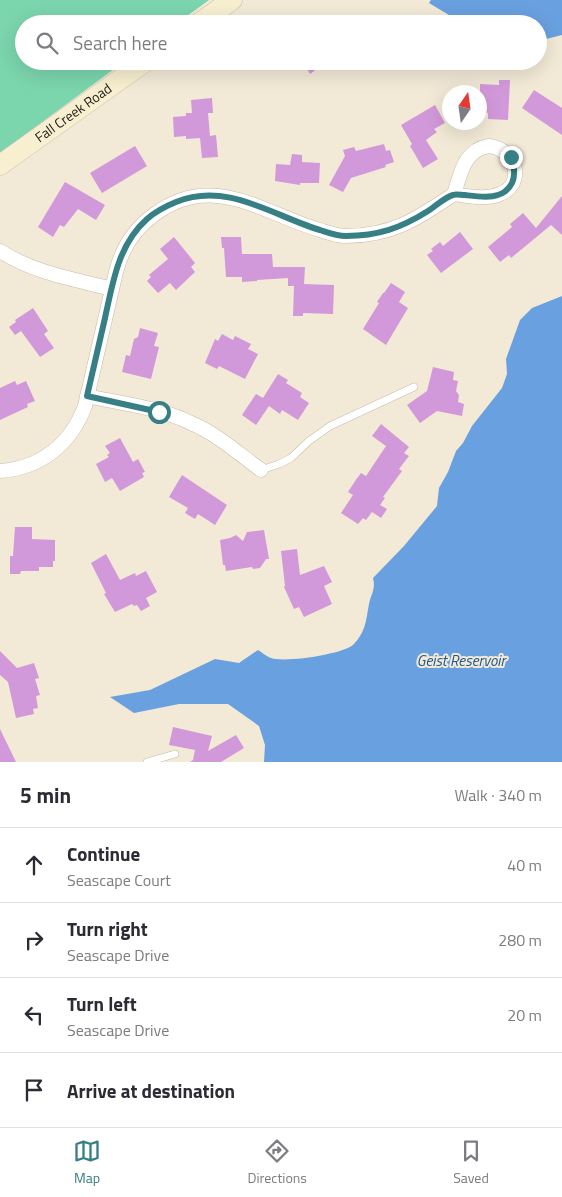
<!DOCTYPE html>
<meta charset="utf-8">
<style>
body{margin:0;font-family:"Titillium Web",sans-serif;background:#f2f2f3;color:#2b2b33}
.compass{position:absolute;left:442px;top:85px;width:45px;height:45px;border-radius:50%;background:#fff;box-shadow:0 5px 20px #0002;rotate:13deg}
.stop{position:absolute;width:15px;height:15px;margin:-11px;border:4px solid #367f84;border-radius:50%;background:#fff}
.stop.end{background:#367f84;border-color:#fff;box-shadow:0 1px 5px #0008}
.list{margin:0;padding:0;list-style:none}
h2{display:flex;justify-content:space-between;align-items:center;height:65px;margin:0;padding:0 20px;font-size:21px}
h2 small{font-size:16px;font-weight:400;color:#7c7c81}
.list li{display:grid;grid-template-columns:32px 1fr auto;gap:15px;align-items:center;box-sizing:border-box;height:75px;padding:0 20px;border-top:1px solid #e1e1e2}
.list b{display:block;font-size:19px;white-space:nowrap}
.list p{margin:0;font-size:16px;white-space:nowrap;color:#7c7c81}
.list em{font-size:16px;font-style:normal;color:#7c7c81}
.icon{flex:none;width:28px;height:28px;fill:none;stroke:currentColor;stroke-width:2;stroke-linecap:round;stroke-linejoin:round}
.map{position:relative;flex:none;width:562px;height:762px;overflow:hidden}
.search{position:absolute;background:#fff;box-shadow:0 5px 20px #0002;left:15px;right:15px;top:15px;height:55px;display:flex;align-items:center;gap:12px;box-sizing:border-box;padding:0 18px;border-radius:28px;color:#7c7c81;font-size:19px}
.sheet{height:365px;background:#fff}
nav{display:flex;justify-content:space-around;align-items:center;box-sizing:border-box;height:70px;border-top:1px solid #e1e1e2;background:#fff;font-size:14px;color:#7c7c81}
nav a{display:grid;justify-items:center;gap:2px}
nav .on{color:#367f84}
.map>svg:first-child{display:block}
.green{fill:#7bd5ad}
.water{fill:#69a0df}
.building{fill:#d299da}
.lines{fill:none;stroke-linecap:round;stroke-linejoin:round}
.lane-casing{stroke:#c5bdaa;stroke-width:8}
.street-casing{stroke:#c5bdaa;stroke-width:15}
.secondary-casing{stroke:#c5bdaa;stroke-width:21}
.lane{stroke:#fff;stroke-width:7}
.street{stroke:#fff;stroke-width:14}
.secondary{stroke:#f8efd0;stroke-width:20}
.route{stroke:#367f84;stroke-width:6}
.labels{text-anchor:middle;stroke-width:4;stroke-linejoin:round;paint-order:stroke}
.street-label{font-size:14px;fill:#24211a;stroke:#f2e9d6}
.water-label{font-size:15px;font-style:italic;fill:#1d5590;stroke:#f2e9d6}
</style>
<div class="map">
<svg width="562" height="762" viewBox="0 0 562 762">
<rect width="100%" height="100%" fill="#f2e9d6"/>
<path class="green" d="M0 0H209L176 24H24V61H125L0 153Z"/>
<path class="water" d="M431 0H562V35L538 41V24H464L429 3Z
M562 296V762H264L265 745 259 726 228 704H179L134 713 110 697 150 690 215 659 239 663 258 650C262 652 267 657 271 658 285 663 345 654 354 644 366 631 366 620 369 604 371 594 376 589 373 578L404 546 437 506 439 488 448 472 456 451 463 443 472 426 502 388 507 374 506 359 520 320 532 308Z"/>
<path class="building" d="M302 61H328L310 74Z
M499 80H510L508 120 488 119V113L480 112V84L499 85Z
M534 90 562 108V135L522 108Z
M212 98 213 113H208L210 136 216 135 218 157 202 158 200 138 186 139V136L174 137 173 117 186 116V113H192L191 100Z
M435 105 445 123 434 129 437 132 426 140 438 159 423 168 410 146 412 144 401 125Z
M384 144 386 151 390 150 394 162 385 165 386 167 351 178 343 192 329 185 345 156 343 150 354 147 356 151Z
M135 146 147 166 102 193 90 173Z
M292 154 302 155V162L320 163 319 183H300V185L275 181 276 164 290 165Z
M65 182 105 205 96 220 78 209 64 227 60 225 53 237 38 227Z
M562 196V235L551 225 511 258 509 255 500 262 488 247 512 227 510 224 523 213 536 228Z
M460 232 473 249 441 273 427 255 433 251 431 249 440 242 443 246Z
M174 237 195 263 191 267 195 272 176 290 170 283 158 293 147 281 151 277 149 275 168 259 160 249Z
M221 237H241L242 254H272L273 267H305L304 284 334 285 333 314 303 313V316H293L294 286H288V278L257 280V281L242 282V277H226L224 248H222Z
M391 283 405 292 399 302 408 308 386 345 363 329 379 303 377 302 383 293H384Z
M33 308 48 331 44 334 54 348 40 357 21 331 15 335 9 327 16 322 15 320Z
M140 328 158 333 154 346 159 347 151 379 122 372 126 355 130 356 134 339 138 337Z
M222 334 233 340 235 336 251 344 248 349 258 354 245 379 219 366 217 369 205 363 215 339 218 341Z
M433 367 454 372 453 380 458 381 456 391 459 395 458 402 464 404 462 416 437 411 420 423 407 405 427 391Z
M278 374 288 380 286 383 302 393 300 397 309 403 298 420 282 410 280 414 269 406 256 425 242 415 256 394 263 398Z
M15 381 17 385 26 381 35 401 27 404 28 407 0 420V388Z
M381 424 409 447 404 453 409 456 399 469 402 471 383 497 385 498 380 505 387 509 381 518 372 512 366 520 363 518 358 524 341 513 353 495 348 492 355 481 361 473 366 476 386 446 372 436Z
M120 438 133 462 138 459 145 472 142 473 144 477 120 491 112 478 105 482 96 464 109 457 107 455 110 453 105 446Z
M182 475 227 505 215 525 198 514 195 519 185 513 188 508 169 497Z
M15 527H32V539L55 540V561H53V567H39V571H21L20 574H10V556H13Z
M264 530 269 559H266L260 568 253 569 252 567 226 571 225 565H223L220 540 230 538 236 535 243 541 247 532Z
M297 549 300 575 324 566 332 582 324 586 332 604 304 617 299 607 294 609 284 587 285 586 281 551Z
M106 554 120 580 135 573 136 576 146 571 157 592 146 598 150 606 141 611 137 605 134 606 132 604 115 612 104 594 106 593 91 563Z
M0 651 17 668 34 663 39 678 35 679 40 695 36 696 38 708 33 709 34 714 16 718 8 682 0 675Z
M173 727 212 736 208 751 236 735 244 748 221 762H190L193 760 195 750 169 745Z
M0 729 16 762H0Z"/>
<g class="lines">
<defs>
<path id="lane" d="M261 470 279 464 291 458 309 441 330 426 414 387
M147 762 175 754"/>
<path id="street" d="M489 146C516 149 526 184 500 194 486 200 468 196 454 194 461 173 464 150 489 146Z
M0 251C34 273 73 279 112 289
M87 396C120 403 161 408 191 423 217 434 238 453 261 470
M0 471C41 468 71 444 85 406L116 272C122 248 135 228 155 214 213 171 264 214 320 230 329 233 337 236 346 236 392 236 417 219 454 194"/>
<g id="secondary">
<path d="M198 24 232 0"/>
<path id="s1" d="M0 165 146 61"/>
</g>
</defs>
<use href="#lane" class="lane-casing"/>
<use href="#street" class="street-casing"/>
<use href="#secondary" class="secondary-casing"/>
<use href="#lane" class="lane"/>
<use href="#street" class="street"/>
<use href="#secondary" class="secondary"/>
</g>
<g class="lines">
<path class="route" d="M159 412 87 396C93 370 99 344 105 318 113 282 118 245 147 219 155 212 166 206 176 202 227 181 273 216 320 230 329 233 337 236 346 236 378 236 401 228 428 211 436 206 445 197 453 195 456 194 461 195 465 195 481 197 503 201 512 183 516 174 514 165 511 157"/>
</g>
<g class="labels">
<g class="street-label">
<text dy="5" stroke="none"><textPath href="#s1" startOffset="90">Fall Creek Road</textPath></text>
</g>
<g class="water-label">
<text x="461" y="666">Geist Reservoir</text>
</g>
</g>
</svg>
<svg class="compass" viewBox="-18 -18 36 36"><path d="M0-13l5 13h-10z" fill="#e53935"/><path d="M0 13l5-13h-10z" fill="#7c7c81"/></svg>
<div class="stop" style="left:159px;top:412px"></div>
<div class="stop end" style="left:511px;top:157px"></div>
<div class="search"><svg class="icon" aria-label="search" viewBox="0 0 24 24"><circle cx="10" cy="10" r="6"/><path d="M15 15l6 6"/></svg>Search here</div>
</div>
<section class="sheet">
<h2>5 min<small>Walk · 340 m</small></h2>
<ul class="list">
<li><svg class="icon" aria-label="ahead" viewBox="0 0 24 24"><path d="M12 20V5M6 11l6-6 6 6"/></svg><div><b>Continue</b><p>Seascape Court</p></div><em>40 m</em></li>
<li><svg class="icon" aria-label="right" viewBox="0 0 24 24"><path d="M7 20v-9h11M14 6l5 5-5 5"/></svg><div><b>Turn right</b><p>Seascape Drive</p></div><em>280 m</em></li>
<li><svg class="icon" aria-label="left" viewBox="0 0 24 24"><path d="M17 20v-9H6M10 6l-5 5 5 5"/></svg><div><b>Turn left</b><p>Seascape Drive</p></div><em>20 m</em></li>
<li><svg class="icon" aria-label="arrive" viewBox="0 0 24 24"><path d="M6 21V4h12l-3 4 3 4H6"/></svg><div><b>Arrive at destination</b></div></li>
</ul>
</section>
<nav>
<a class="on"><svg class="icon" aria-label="map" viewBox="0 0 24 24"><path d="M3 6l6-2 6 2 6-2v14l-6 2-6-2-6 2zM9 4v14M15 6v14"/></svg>Map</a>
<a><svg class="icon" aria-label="directions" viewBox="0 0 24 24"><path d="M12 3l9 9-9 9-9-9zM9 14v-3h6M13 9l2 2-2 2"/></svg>Directions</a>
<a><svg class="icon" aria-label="saved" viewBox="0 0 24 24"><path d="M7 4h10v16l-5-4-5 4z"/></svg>Saved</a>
</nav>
